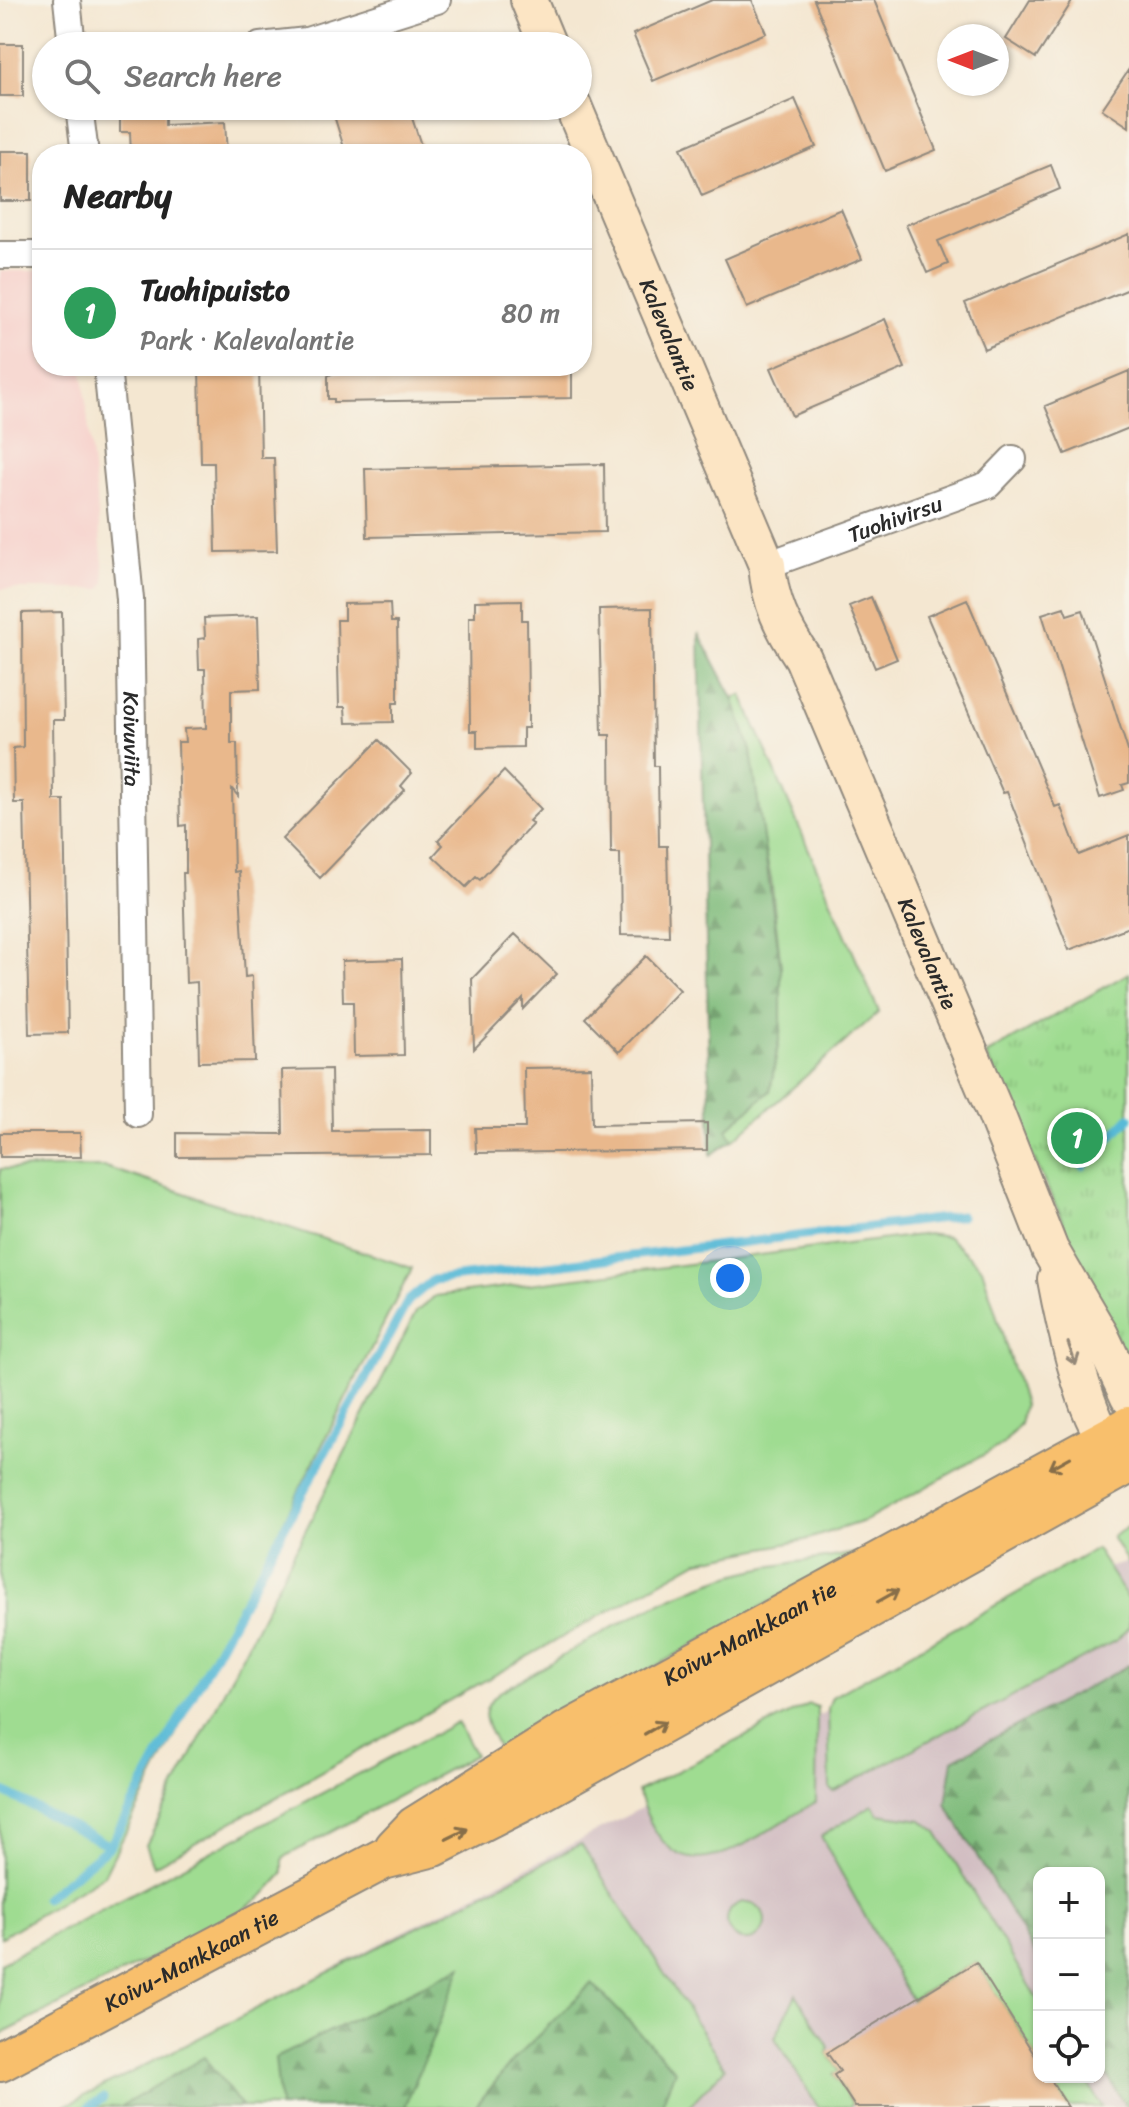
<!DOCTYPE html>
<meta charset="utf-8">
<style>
body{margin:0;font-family:Sriracha,sans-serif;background:#f2f2f2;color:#222}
.controls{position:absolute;right:24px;bottom:24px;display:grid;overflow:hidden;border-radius:16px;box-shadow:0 2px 6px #0004}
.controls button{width:72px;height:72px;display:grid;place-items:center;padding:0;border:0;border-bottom:2px solid #e0e0e0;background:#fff;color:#222;font:40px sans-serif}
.compass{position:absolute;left:937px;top:24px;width:72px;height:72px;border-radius:50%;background:#fff;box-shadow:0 2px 6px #0004;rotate:270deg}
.you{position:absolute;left:730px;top:1278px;width:28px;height:28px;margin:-20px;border:6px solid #fff;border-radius:50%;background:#1a73e8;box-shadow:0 0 0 12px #1a73e833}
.badge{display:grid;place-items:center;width:52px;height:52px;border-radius:50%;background:#d1495b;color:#fff;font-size:26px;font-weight:700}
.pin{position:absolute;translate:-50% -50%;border:4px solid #fff;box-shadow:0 2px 8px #0006}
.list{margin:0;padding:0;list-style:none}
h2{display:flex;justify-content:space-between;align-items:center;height:104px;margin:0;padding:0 32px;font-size:34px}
h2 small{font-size:26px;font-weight:400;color:#767676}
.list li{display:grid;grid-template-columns:52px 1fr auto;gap:24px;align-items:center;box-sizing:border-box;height:128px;padding:0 32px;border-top:2px solid #e0e0e0}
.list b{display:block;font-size:30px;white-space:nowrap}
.list p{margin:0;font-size:26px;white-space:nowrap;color:#767676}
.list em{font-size:26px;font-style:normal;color:#767676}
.icon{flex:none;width:44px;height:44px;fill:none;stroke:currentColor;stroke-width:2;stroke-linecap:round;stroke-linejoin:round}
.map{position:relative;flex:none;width:1129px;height:2107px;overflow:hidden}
.search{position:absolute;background:#fff;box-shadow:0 2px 6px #0004;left:32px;top:32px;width:560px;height:88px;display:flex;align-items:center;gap:20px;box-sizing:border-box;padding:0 28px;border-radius:44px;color:#767676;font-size:30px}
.panel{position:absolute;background:#fff;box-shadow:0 2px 6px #0004;left:32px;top:144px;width:560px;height:232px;border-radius:32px}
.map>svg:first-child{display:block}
.built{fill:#f7d0cb}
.industrial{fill:#d2bec2;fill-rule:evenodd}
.green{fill:#9fdc91;stroke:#65845e;stroke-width:2}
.forest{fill:url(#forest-firs);stroke:#557453;stroke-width:2}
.park{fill:url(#park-tufts);stroke:#65845e;stroke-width:2}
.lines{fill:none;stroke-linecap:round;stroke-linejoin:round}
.stream{stroke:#58bad7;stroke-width:9}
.building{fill:#e9b88c}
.minor-casing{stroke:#90897e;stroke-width:30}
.secondary-casing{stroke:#90897e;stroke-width:40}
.primary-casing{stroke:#90897e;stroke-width:44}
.minor{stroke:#fff;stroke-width:26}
.secondary{stroke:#fce5c4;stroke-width:36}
.primary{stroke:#f8bf6c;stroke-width:40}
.oneway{stroke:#948878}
.oneway2{stroke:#876e48}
.labels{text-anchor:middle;stroke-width:7;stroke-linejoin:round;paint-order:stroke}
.street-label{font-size:22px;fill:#2b2b2b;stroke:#f7f3e8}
</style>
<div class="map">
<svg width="1129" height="2107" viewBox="0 0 1129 2107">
<defs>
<pattern id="forest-firs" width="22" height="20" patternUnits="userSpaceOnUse" patternTransform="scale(2)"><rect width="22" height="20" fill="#7fbc7b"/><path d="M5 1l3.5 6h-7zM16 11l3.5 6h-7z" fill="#689965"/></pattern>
<pattern id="park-tufts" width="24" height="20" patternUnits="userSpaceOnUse" patternTransform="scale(2)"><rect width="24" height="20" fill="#9fdc91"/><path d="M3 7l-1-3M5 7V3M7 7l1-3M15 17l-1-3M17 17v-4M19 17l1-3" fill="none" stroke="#89bd7d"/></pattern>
</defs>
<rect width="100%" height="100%" fill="#f7f3e8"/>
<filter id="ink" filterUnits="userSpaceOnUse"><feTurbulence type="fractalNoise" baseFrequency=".0125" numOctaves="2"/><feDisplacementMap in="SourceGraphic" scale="16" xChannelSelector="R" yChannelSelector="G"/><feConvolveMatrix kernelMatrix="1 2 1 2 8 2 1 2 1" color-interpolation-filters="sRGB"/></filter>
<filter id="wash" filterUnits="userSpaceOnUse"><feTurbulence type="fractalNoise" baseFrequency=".006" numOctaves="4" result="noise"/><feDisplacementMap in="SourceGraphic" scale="32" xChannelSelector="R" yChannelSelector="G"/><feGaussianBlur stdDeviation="1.8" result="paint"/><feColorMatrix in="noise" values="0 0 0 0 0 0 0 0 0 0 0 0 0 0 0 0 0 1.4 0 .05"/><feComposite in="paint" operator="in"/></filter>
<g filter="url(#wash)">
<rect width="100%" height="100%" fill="#f4e7d1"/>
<path class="built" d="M0 271H42V366H82L105 582 101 589H0Z"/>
<path class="industrial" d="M1129 1562V2107H66L1099 1570ZM1039 1873H1099V2077H1039Z"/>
<path class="green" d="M742 695 879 1012 733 1140 726 1129 770 1091 781 1028V968L771 879 759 823 751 751 733 698Z
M105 1167 412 1268 104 1875 0 1938V1169Z
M927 1234 948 1237 982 1268 1024 1405 1020 1424 1003 1444 867 1520 805 1540 698 1561 154 1866 146 1845 416 1312 435 1296Z
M1129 1526V1565L1112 1537Z
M1096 1549 1129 1600V1627L1117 1640 833 1792 830 1789 828 1708 832 1697Z
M857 1553 508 1749 498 1748C487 1723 476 1714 498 1693 570 1653 644 1603 723 1578 765 1564 813 1561 857 1553Z
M809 1704 817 1707 816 1802C742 1843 675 1911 638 1791Z
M457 1722 475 1755 288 1855 283 1859V1874L264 1895 239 1913 0 2035V1963Z
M873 1805 878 1814 922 1820 937 1832 1039 2002V2062L976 1962 911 2000 821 1836Z
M581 1844 725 2068 688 2107H63Z
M727 1921a19 19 0 1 1 38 0a19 19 0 1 1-38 0Z
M796 1994 829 2047 827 2053 840 2071 834 2075 852 2103 849 2107H818L775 2038Z
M1049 2077H1084L1102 2107H1068Z"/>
<path class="forest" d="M699 633 733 698 751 751 781 968V1028L770 1091 727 1129 733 1140 711 1155Z
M1129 1665V2107H1126L1099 2062V1873H1039V1960L946 1804 953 1760Z
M462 1966 405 2107H280L275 2058Z
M592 1983 675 2070 661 2107H475L515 2058Z
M204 2057 242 2107H121L122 2106Z"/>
<path class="park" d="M1129 973V1360L1070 1252 1063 1222 986 1055Z"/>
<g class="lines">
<path class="stream" d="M1083 1166 1129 1118
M0 1790 110 1846
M45 1898 110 1846 408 1301 433 1280 961 1216
M89 2107 103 2098"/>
</g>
<g id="blocks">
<path class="building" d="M712 0H752L766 33 653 81 633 34Z
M814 0H874L936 150 885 171Z
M1030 0H1073L1036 58 1006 39Z
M0 44H23V96H0Z
M1129 69V127L1102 109Z
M795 99 816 147 702 196 681 148Z
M120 106H165V125L225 122 227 154H131L130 132H120Z
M331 106H408L424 154H346Z
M0 151H31V201H0Z
M1051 165 1060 189 938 241 948 264 927 273 906 225Z
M841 209 862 259 747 308 725 259Z
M1129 234V289L984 349 965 303Z
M885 319 905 368 792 416 771 368Z
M199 366H259L261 458H274L277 551 216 552 214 463H201Z
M431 366H572V398L334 402V399H328V376L333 373 431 371Z
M1129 371V428L1065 454 1045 406Z
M604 464 605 532 367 537 365 469Z
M871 597 897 659 875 668 849 606Z
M967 599 1055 807 1060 805 1079 855 1129 835V927L1069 950 1007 792 1003 793 927 616Z
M522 600V620H527L528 702V728H523V747L477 748V731H470L469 617H475V601Z
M390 603 391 622H397L398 677V703H393V722L346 723 345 707H339L337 620H344V604Z
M1064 607 1067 615 1083 610 1129 754V783L1122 785 1124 790 1100 798 1042 614Z
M652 608 654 766H658L659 846H667L669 936 621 935 620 853H611L610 735H602L599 609Z
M62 612 64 720H53L54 800H64L68 1033 29 1034 24 803H14L13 748 23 747 22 613Z
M258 616 260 689 231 690V743H237L238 796 232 789 234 872 239 871 245 977 252 976 255 1061 199 1062 197 982 186 983 183 873H186V825L180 826 178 742H185L184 729 206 728 205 669H199L198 639 205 638 204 618Z
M379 740 412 773 401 786 405 790 320 878 282 839Z
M504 771 541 809 529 821 533 824 495 864 480 880 476 877 466 887 433 856 443 845 438 840Z
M515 934 557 974 523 1009V998L474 1049 472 979Z
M646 956 680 990 619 1052 585 1018Z
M402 959 404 1055 354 1056 353 1002H343L342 961Z
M591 1067 592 1125 707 1123V1150L476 1153 475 1128H525L524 1068Z
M331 1069 332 1131 431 1130V1155L177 1157V1133L283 1134 282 1070Z
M0 1133H80L81 1157H0Z
M976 1962 1039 2062V2077H1049L1068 2107H855L834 2075 840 2071 827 2053Z"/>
</g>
</g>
<g filter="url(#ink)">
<use href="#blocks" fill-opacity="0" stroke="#90897e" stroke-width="2"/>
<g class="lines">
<defs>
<g id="minor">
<path d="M67 0 72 46"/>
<path d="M260 46 307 41 437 0"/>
<path d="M79 106 85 154"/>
<path d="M0 255H42"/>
<path id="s1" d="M107 366 130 599 138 1114"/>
<path id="s2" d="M767 565 988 485 1013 459"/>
</g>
<g id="secondary">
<path d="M529 0 548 46"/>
<path id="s3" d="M573 106 767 565C770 602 782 627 803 658L996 1114 1050 1250 1100 1335 1129 1397"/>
<path d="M1056 1279C1062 1312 1085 1419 1107 1439 1113 1444 1122 1448 1129 1452"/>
</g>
<g id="primary">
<path id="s4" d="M395 1848 415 1827 567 1732 1129 1427"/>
<path id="s5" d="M0 2061 383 1859 434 1846 521 1802 1129 1463"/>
</g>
</defs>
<use href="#minor" class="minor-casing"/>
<use href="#secondary" class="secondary-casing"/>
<use href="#primary" class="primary-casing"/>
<use href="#minor" class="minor"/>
<use href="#secondary" class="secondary"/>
<use href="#primary" class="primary"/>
</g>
<defs><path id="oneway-shaft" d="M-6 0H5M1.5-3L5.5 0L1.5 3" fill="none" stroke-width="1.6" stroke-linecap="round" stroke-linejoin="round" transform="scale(2)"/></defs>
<use class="oneway" href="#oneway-shaft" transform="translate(1072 1354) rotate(71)"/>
<g class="oneway2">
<use href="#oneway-shaft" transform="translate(1060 1463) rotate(151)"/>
<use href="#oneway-shaft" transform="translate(888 1596) rotate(-29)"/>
<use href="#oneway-shaft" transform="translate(655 1728) rotate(-30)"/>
<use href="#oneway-shaft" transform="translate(457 1834) rotate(-26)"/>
</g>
</g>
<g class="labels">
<g class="street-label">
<text dy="8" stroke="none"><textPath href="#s3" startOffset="248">Kalevalantie</textPath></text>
<text dy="8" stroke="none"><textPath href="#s2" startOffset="136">Tuohivirsu</textPath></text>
<text dy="8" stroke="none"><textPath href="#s1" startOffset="374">Koivuviita</textPath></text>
<text dy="8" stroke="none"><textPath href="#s3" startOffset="920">Kalevalantie</textPath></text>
<text dy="8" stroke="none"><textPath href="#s4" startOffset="416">Koivu-Mankkaan tie</textPath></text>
<text dy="8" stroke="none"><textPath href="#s5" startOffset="216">Koivu-Mankkaan tie</textPath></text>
</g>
</g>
</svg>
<div class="controls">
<button>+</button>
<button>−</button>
<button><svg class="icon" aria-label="locate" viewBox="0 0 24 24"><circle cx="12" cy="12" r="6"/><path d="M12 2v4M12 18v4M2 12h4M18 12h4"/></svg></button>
</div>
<svg class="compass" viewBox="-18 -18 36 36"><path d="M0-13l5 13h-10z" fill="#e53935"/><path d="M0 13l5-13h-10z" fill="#767676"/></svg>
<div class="you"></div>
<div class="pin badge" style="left:1077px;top:1138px;background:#2e9e5b">1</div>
<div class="search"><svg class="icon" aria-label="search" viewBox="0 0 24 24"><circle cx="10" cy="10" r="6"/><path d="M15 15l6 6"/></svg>Search here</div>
<section class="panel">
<h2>Nearby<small></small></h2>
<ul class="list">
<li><span class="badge" style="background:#2e9e5b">1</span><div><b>Tuohipuisto</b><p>Park · Kalevalantie</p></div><em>80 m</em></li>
</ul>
</section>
</div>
